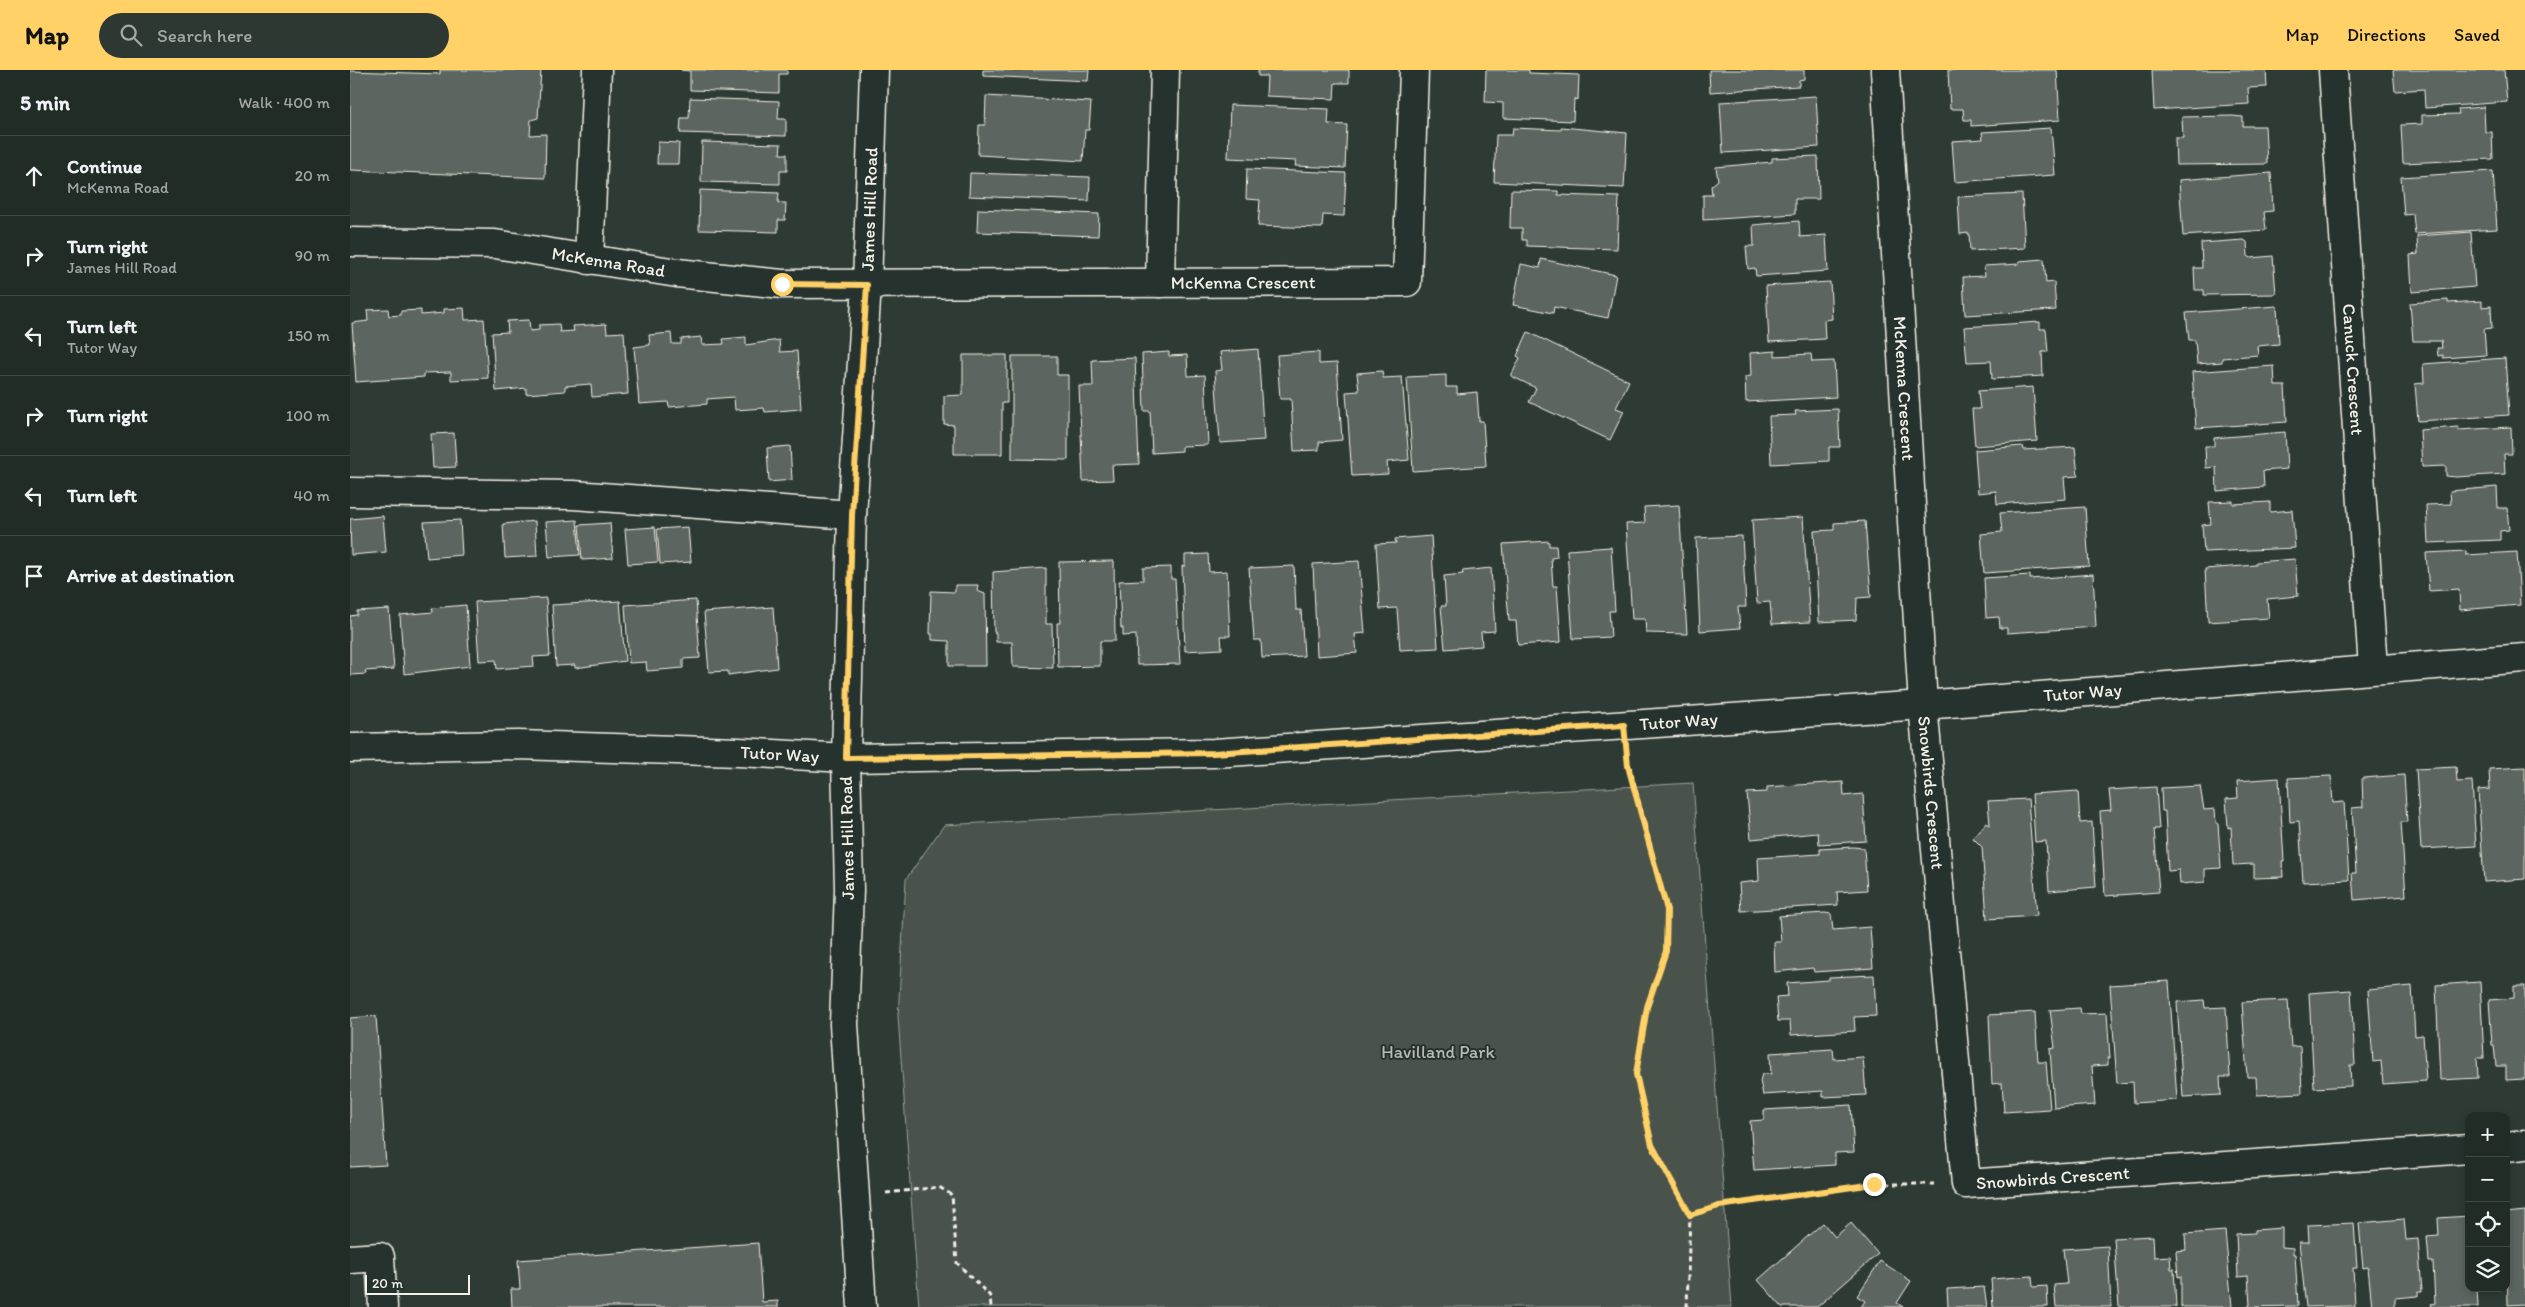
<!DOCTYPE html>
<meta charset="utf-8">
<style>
body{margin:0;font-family:Itim,sans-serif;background:#2e3833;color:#f1f3f6}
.controls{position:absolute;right:15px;bottom:15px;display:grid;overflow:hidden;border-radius:10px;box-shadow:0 2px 8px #0003}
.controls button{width:45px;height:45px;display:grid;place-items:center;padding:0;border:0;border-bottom:1px solid #3f4844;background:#222c27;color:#f1f3f6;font:25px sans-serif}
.scale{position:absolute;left:15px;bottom:12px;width:105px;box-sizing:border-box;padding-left:5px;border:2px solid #f4f1e8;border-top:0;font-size:14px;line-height:18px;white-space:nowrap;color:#f4f1e8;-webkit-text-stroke:4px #26332d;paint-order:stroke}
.stop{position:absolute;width:15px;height:15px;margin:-11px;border:4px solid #ffd166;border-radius:50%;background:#fff}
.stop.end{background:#ffd166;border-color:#fff;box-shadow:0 1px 5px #0008}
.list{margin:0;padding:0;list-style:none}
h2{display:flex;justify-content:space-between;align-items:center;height:65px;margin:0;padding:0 20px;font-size:21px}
h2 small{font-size:16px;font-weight:400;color:#a2a7a7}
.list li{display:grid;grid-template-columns:32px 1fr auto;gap:15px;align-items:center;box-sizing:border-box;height:80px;padding:0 20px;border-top:1px solid #3f4844}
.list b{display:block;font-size:19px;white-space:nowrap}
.list p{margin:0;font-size:16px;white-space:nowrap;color:#a2a7a7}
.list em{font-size:16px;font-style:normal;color:#a2a7a7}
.icon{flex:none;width:28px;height:28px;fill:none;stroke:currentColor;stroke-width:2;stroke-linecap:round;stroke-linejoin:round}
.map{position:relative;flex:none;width:2175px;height:1237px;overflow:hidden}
header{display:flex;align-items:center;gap:30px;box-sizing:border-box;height:70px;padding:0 25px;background:#ffd166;color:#111}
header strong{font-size:24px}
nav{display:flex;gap:28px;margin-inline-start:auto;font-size:18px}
.search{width:350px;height:45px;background:#2e3833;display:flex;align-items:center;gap:12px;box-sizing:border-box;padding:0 18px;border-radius:28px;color:#a2a7a7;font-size:19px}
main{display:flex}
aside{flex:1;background:#222c27}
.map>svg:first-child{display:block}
.green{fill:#48524c;stroke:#9ea29a}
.building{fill:#5c655e;stroke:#f4f1e8}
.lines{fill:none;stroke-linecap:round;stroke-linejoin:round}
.minor-casing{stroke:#f4f1e8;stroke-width:31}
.path{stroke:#f4f1e8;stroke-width:3;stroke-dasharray:5 4;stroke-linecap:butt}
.minor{stroke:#26332d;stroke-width:28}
.route{stroke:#ffd166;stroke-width:6}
.labels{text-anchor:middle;stroke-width:4;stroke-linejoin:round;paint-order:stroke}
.street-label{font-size:18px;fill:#f4f1e8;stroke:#26332d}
.park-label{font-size:18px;fill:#b8b9b1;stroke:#26332d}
</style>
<header>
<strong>Map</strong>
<div class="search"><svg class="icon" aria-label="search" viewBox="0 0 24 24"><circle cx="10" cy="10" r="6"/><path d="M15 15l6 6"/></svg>Search here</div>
<nav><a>Map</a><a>Directions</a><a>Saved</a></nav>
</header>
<main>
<aside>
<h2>5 min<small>Walk · 400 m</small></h2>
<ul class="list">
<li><svg class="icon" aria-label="ahead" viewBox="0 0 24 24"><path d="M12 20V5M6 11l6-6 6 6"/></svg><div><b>Continue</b><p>McKenna Road</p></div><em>20 m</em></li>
<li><svg class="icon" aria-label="right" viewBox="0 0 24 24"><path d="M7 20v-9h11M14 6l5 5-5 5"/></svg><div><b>Turn right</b><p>James Hill Road</p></div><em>90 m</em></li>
<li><svg class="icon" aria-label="left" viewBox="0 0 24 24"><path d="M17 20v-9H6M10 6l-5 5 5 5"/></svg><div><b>Turn left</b><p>Tutor Way</p></div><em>150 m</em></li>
<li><svg class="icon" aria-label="right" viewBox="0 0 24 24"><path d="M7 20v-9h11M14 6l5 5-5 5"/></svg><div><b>Turn right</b></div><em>100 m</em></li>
<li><svg class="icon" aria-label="left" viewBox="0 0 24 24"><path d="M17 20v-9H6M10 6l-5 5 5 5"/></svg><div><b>Turn left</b></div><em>40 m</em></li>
<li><svg class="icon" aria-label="arrive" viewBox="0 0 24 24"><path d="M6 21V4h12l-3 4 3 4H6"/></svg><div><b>Arrive at destination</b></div></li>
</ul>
</aside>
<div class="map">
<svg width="2175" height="1237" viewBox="0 0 2175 1237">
<rect width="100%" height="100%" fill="#2e3b34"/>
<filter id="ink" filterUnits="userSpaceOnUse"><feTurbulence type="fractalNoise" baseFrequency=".02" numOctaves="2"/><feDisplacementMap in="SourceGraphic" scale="10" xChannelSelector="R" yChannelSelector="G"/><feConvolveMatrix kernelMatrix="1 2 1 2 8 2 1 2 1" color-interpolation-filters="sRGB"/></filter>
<g filter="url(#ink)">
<path class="green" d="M1343 713 1382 1237H569L548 946 556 809 594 755Z"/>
<path class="building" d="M90 0H191L188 48 181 50 180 65 196 64 195 108 0 100V1L90 4Z
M331 0H437V4H429V23L340 20V1Z
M633 0H739L738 11 633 6Z
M908 0H999V13H985L984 29 916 26 917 6H908Z
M1136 0H1179V3L1229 5 1228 30 1224 29 1223 51 1153 48V33L1135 32Z
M1359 0H1454V9L1449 10V16L1360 22Z
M1598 0H1707L1710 50 1621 56V50H1614L1613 39H1600Z
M1802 0H1916L1917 17 1898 18 1899 34 1804 40Z
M2043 0H2154L2157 32 2075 38 2074 19 2045 21Z
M636 26 741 32 739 60H735L733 91 628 85 629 55H635Z
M1466 26 1469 77 1373 83 1370 32Z
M340 28 429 31 428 49H436V66L330 63 331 48H339Z
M880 35 979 39 978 54 997 55 995 98 945 96 946 91 878 88Z
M2134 37 2135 62H2142L2143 89 2053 93 2051 55 2072 54V45L2109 44 2108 39Z
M1882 46 1893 47V56H1915L1917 94 1826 95 1825 68H1833L1832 47Z
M1211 57 1277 63 1274 118 1144 112 1146 65H1162L1163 58 1211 60Z
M1701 58 1705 105 1605 112 1602 71 1633 69 1632 62Z
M308 72 329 73 328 94H307Z
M352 72 431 74 430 84H437V101H430V114L351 112Z
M1468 86 1469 129H1445V144L1353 150V125H1362L1361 116 1368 110 1366 97 1422 92V88Z
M897 99 996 103 994 146 973 145 972 158 908 156 910 130 896 129Z
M2143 101 2147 159 2065 164 2063 144 2054 145 2051 107Z
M620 103 740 107 739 131 619 126Z
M1921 103 1923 141 1914 142 1916 160 1833 166 1829 110Z
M350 120 429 123 428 133H436L435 150H428V162L349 160Z
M1161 120 1208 121V125L1269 127 1267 179 1177 176V170H1172V158H1160Z
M1672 124 1675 178 1620 181 1619 163 1610 164 1608 127Z
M628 139 749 144 748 166 627 162Z
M1449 151 1450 167 1476 165 1478 201 1406 206 1405 198 1398 199 1396 176H1404L1403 155Z
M2121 162 2125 217 2062 222 2060 185 2068 184 2067 166Z
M1894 170 1897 172 1898 186 1901 188 1923 186 1926 224 1854 225V220H1845L1844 198H1852L1851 173Z
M1191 189 1266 205 1258 248 1204 237 1203 243 1163 235 1171 194 1190 198Z
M1694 189 1696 213 1704 212 1706 240 1615 245 1613 207 1635 206 1634 196 1669 194V191Z
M1480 212 1482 249 1474 250 1475 269 1419 272 1416 216Z
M2098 230V233L2132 231V237L2141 236 2142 258 2134 259 2136 285 2093 288V285L2088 286 2087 278H2092L2091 271H2063L2060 233Z
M1927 236 1929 274 1907 276 1908 285 1872 288V292L1847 294 1845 270H1839L1836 243Z
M114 238 115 250 134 249 138 308 101 310V302L74 303V307L6 312 2 253 18 251 17 240 38 239 39 246 51 245V241L71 240V245L94 243V239Z
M179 250 180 261 189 260V255L209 254 210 262 224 261 223 256 256 254 257 263 274 262 278 324 242 327 241 314 215 316V321L176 324V318L146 321 142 263 158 262 157 251Z
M1690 252V259H1696L1698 282H1692L1693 306 1642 309 1641 291 1617 292 1614 257Z
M1178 262 1279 311 1266 338 1274 341 1260 370 1179 332 1186 318 1161 306 1170 288 1167 286Z
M321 263 322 274H331V269L351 267 352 275 374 274 373 269 396 267V275L429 270 430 282 447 281 451 339 415 342 414 338 385 340 384 327 357 329V334L319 337 318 332 289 334 284 277 300 275 299 265Z
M908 279 914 370 870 373 865 301 872 300 870 282Z
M1425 281V286L1461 284 1462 292 1484 291 1486 327 1396 332 1395 307 1401 306 1400 283Z
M819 282V286L837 285 838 306 855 305 858 375 832 376V381L802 383 800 341H794L792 284Z
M969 282V294L987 293 992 370 969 372V380L944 381 941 329H930L927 285Z
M613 285H657V333H652V384H604V355L594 354V326L613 325Z
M662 286H707V305H718V390L662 389Z
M785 288 789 394 762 395 763 410 733 411 729 316H743L742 290Z
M2155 288 2159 345 2068 351 2065 314 2074 313 2073 294Z
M1924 296 1925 316H1935L1937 352 1846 358 1842 302Z
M1032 301 1033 308 1052 307 1059 390 1037 392 1038 404 1002 406 996 322 1009 321 1007 303Z
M1096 305V317H1107V324L1127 322 1129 351H1133L1136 396 1063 401 1057 307Z
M1683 317 1687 371 1625 376 1622 339H1630L1628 321Z
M1488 339 1490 377H1479V391L1421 394 1419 346 1446 345 1445 341Z
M2108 357V360L2161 357 2162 384H2154L2155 404 2106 407 2096 406V396L2072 397 2070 360Z
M1935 362 1937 399 1913 401 1914 417 1867 421 1866 397 1856 398 1855 376H1864V368Z
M104 363 106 397 83 398 81 364Z
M440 376 442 410 419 412 417 378Z
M1672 376 1673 380 1725 377 1728 406 1714 407 1716 429 1647 434 1646 421 1628 423 1625 380Z
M2147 417 2148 438H2157L2159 460 2150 461V470L2078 473 2076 435 2101 434 2100 421Z
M1883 431V434L1920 432V442L1942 440 1945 478 1854 482 1852 455 1861 454 1859 432Z
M1329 435 1337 564 1296 563 1295 549H1282L1276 454 1295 453 1294 437Z
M1735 437 1739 496 1634 503 1631 464 1652 462 1650 443Z
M33 446 36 482 1 485 0 449Z
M1453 447 1460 552 1422 554 1420 532 1407 533 1402 450Z
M110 450 112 485 77 488 74 452Z
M227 450 230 485 199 487 196 452Z
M185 451 187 486 155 488 153 454Z
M1515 451 1521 527 1507 528 1506 550 1469 552 1464 461 1484 460V453Z
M260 453 263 488 232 490 229 455Z
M305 457 308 492 278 494 275 459Z
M338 457 341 492 310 494 307 459Z
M1081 466 1088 578 1050 580 1047 538 1030 539 1026 474 1046 473 1045 469Z
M1392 466 1396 537H1388L1390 558 1350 561 1346 468Z
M1199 471V476H1206L1207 487 1201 488 1203 516H1207L1211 572 1168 575 1166 551H1159L1153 474Z
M1261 477 1265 541H1259L1261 567 1223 569 1217 480Z
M2116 481V485L2167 482 2170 535 2110 540 2109 519 2079 521 2076 483Z
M858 484 859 502 877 501 880 566H871L872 579 835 581 832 496H835V485Z
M1945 489 1948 526 1917 529 1919 548 1858 552 1855 499 1906 495V492Z
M764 491 765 571H750V596L708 597 707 553H710L709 492Z
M1009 491 1015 563 1005 564 1007 583 967 586 963 494Z
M944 496 946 540H951L954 586 912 588 911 570H904L899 498Z
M821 497V509H825L830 594 787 595 786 565 773 566V558H771L769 511 793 510V498Z
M696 498V554H702L703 598 663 597 662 572H646V563L644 562 643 502Z
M1141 498 1145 561 1131 562 1132 576 1095 579 1091 536H1096L1094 506 1113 504 1112 501Z
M1743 504 1746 557 1657 563V558H1650L1649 547 1636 548 1634 508 1680 505V509Z
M605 515H628L627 521 635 524 636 596H599V571L582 570V564H580L581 521 605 522Z
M196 528 200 586 183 587 184 596 147 599 146 590 129 591 125 532Z
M346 530 350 588 333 589V598L297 601 296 592 279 593 275 535Z
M270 531 275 591 225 598V595L206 596 202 535Z
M116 535 120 596 54 604 50 545 83 542 82 538Z
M423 537 427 598 378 605V601L359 602 354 542Z
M39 539 44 599 15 601 16 604 0 605V546L7 545V541Z
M2106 697 2107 712 2122 711 2126 776 2071 779 2066 699Z
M2175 697V809L2134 812 2128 720 2140 719 2139 699Z
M2054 705 2057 752H2051L2056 826 2004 830 2002 803H2006L2002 738 2013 737 2012 708Z
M1981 706 1983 733 1994 732 1999 810 1953 812 1949 751 1940 752 1938 708Z
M1929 708 1934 791H1932L1933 807 1904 808V794L1883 795 1881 757 1878 758 1876 729 1888 728 1887 711Z
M1493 712 1494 726 1513 724 1516 771 1469 774 1468 763 1401 769 1397 723 1417 722V717Z
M1850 716 1854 740 1865 739 1866 753H1868L1871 798 1855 799V812L1830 814 1829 800 1818 801 1815 741H1812L1811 718Z
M1806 717 1809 759H1804L1809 822 1755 826 1750 741 1761 740 1759 720Z
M1728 721 1730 753 1742 752 1746 817 1699 821 1696 771 1685 772 1682 724Z
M1678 729 1687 846 1637 849 1632 777 1623 768 1636 753 1640 755 1638 731Z
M1503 777 1514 778 1517 820 1487 822 1488 835 1391 841 1389 813 1409 811 1408 788 1470 784V779Z
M1475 843 1481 844 1483 860 1520 857 1523 898 1464 902 1463 898 1425 902 1424 872H1431L1429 846Z
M1524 905 1526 946 1504 947 1505 961 1441 965 1440 951H1428L1426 927 1438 926 1437 913 1479 910V907Z
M1819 911 1827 1030 1784 1033 1783 1012 1767 1013 1760 915Z
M2130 912 2134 988H2127L2128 1008 2090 1010 2086 915Z
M2062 916 2065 966 2073 965 2076 1011 2033 1014 2031 991 2023 992 2018 920Z
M2164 916H2175V1009L2156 1010V996H2146L2144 975H2142L2139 930 2164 928Z
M2001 920 2005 995H2000L2001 1016 1964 1018 1959 923Z
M1854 930 1855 938 1876 937 1880 1007H1870L1871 1025 1833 1027 1827 932Z
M1938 930 1941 977 1950 976 1952 1023 1907 1025 1906 1007H1897L1892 932Z
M1730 938 1731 944 1757 943 1760 988H1758V995L1742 996 1745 1035 1704 1038 1700 979 1705 978 1700 940Z
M1685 942 1688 992H1696L1700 1039 1654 1042 1652 1013 1642 1014 1639 945Z
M26 946 36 1095 0 1097V948Z
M1483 979 1484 989 1513 987 1516 1025 1473 1027V1021L1413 1025 1410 1011 1412 1004H1421L1420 983Z
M1501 1035 1504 1082 1485 1083V1095L1404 1100 1400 1051 1414 1050V1040Z
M2175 1141V1234L2158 1235 2156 1143Z
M2119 1146V1218H2127L2128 1237H2082L2081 1234 2085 1233 2083 1192H2079L2077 1167 2089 1166 2088 1148Z
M2054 1149 2056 1170 2068 1169 2072 1222H2068V1226L2045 1228V1237H2022L2018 1197 2013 1198 2009 1153Z
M1473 1153 1485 1167 1501 1153 1528 1184 1467 1237H1432L1408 1210Z
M2004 1153 2007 1198H2003L2005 1236 1956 1237 1949 1172H1959L1958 1155Z
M1932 1158V1177L1943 1178V1184H1945L1948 1236 1897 1237 1900 1235 1898 1206 1888 1207 1886 1164 1905 1163V1160Z
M1875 1161 1882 1237H1831V1206L1828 1207 1826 1181 1836 1180 1835 1164Z
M1803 1166 1804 1187 1820 1186 1821 1199H1824L1826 1237H1769L1764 1168Z
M408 1173 412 1232 428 1231V1237H162L161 1219H170L168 1190Z
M1758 1176 1761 1237H1706L1704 1215 1717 1214 1713 1179Z
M1530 1191 1561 1211 1547 1233 1553 1237H1511L1515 1231 1507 1226Z
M1682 1206 1683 1217 1697 1216 1698 1237H1643L1641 1209Z
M1634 1217 1637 1237H1598L1597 1219Z"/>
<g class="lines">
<defs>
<g id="minor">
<path id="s1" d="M1535 0 1573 635 1616 1114 2119 1079"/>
<path id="s2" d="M1983 0 2023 598"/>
<path id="s3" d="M0 172 145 174 327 203 432 214 1057 212 1064 0"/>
<path d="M239 190 247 0"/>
<path d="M810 213 815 0"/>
<path d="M0 422 223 425 502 445"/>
<path id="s4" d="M0 678 168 675 389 682 496 688 864 683 1573 635 2175 588"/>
<path d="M2156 1077 2175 1075"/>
<path d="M0 1189 30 1187 33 1237"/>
<path id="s5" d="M512 1237 494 954 499 820 496 688 502 445 517 215 524 0"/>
</g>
</defs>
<use href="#minor" class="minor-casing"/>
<path class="path" d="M1277 686 1317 840 1316 881 1297 937 1286 1004 1302 1075 1340 1145 1337 1237
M536 1123 589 1117 602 1125 607 1193 640 1226 641 1237
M1340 1145 1369 1136 1525 1114H1584"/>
<use href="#minor" class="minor"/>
</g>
</g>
<g class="lines" filter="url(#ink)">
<path class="route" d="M432 214 517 215 502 445 496 688 864 683 1274 655 1278 696 1317 840 1316 881 1297 937 1286 1004 1302 1075 1340 1145 1369 1136 1524 1114"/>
</g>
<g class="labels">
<g class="street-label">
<text dy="6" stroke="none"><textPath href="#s5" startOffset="1099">James Hill Road</textPath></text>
<text dy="6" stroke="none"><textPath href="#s3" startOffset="260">McKenna Road</textPath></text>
<text dy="6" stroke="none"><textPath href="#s3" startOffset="896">McKenna Crescent</textPath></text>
<text dy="6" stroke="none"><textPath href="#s2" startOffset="300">Canuck Crescent</textPath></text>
<text dy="6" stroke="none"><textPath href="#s1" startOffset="319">McKenna Crescent</textPath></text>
<text dy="6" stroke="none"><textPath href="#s4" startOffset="1735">Tutor Way</textPath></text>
<text dy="6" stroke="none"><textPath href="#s4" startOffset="1330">Tutor Way</textPath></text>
<text dy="6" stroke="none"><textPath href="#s4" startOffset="430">Tutor Way</textPath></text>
<text dy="6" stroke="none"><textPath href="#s1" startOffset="724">Snowbirds Crescent</textPath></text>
<text transform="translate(497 768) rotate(-91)" y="6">James Hill Road</text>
<text dy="6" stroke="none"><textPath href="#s1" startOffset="1204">Snowbirds Crescent</textPath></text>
</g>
<g class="park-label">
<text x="1088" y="988">Havilland Park</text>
</g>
</g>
</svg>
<div class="controls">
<button>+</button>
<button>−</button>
<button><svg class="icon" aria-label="locate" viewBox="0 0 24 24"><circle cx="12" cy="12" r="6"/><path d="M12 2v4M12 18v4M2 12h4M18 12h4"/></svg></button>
<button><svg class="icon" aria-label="layers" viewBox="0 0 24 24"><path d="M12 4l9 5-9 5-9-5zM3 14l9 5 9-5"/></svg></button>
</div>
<div class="scale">20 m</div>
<div class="stop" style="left:432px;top:214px"></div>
<div class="stop end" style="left:1524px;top:1114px"></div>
</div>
</main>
